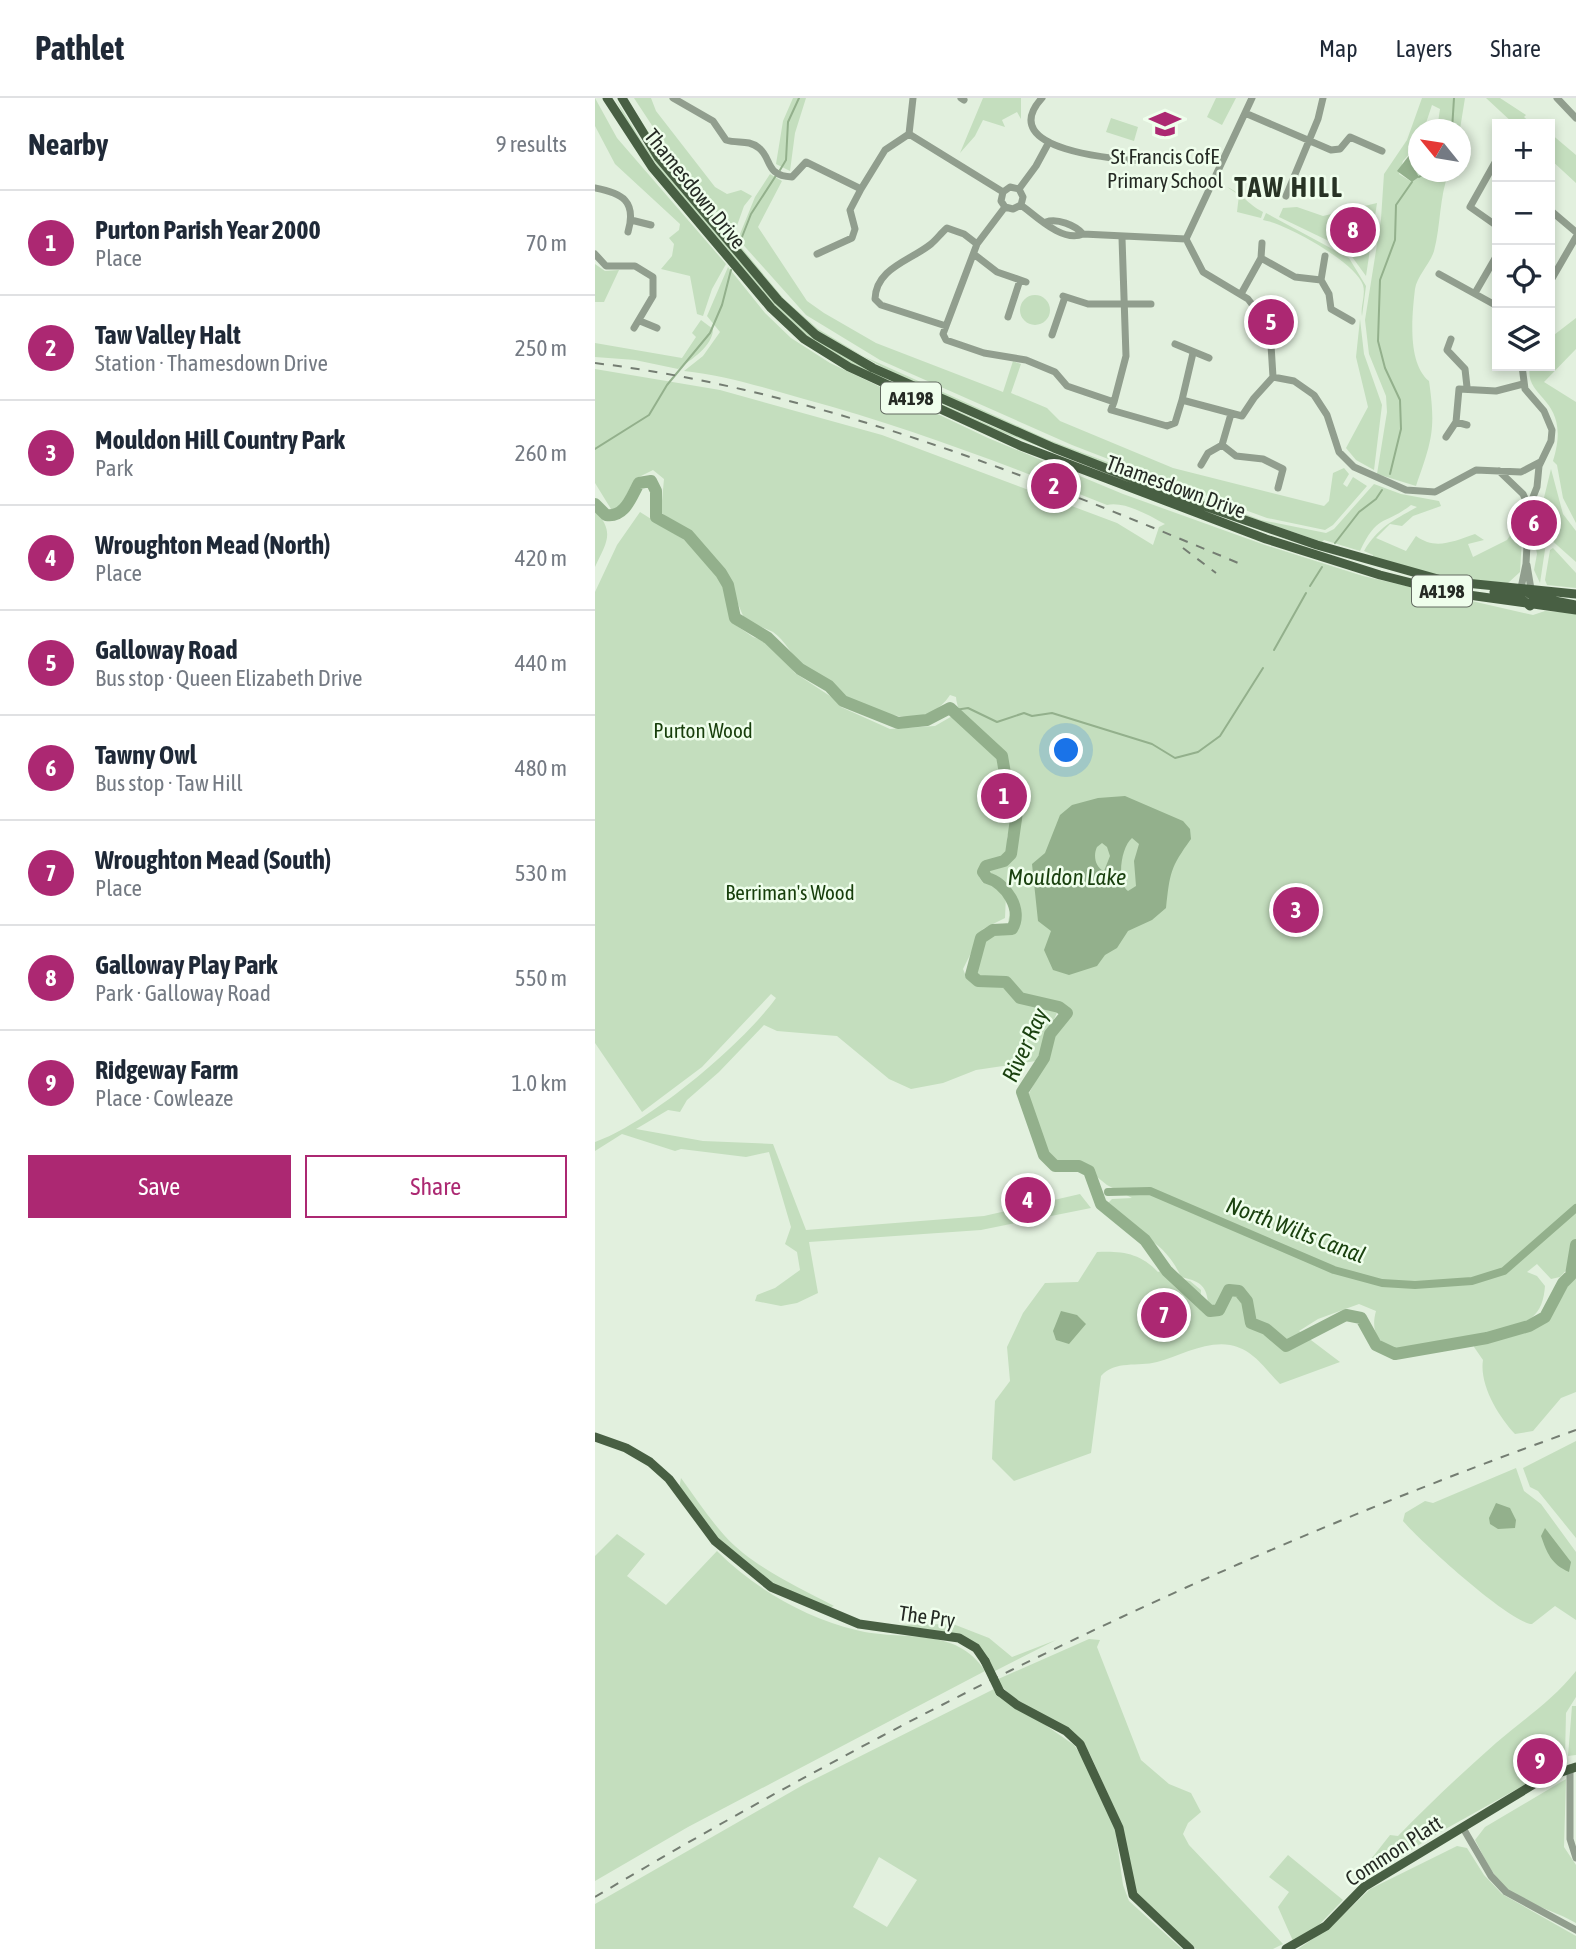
<!DOCTYPE html>
<meta charset="utf-8">
<style>
body{margin:0;font-family:"Asap Condensed",sans-serif;background:#f2f2f3;color:#1f2937}
.controls{position:absolute;right:21px;top:21px;display:grid;overflow:hidden;border-radius:0px;box-shadow:0 4px 10px #0003}
.controls button{width:63px;height:63px;display:grid;place-items:center;padding:0;border:0;border-bottom:2px solid #e0e1e3;background:#fff;color:#1f2937;font:35px sans-serif}
.compass{position:absolute;left:813px;top:21px;width:63px;height:63px;border-radius:50%;background:#fff;box-shadow:0 4px 10px #0003;rotate:300deg}
.you{position:absolute;left:472px;top:653px;width:24px;height:24px;margin:-18px;border:5px solid #fff;border-radius:50%;background:#1a73e8;box-shadow:0 0 0 10px #1a73e833}
.badge{display:grid;place-items:center;width:46px;height:46px;border-radius:50%;background:#ac2872;color:#fff;font-size:23px;font-weight:700}
.pin{position:absolute;translate:-50% -50%;border:4px solid #fff;box-shadow:0 2px 7px #0006}
.list{margin:0;padding:0;list-style:none}
h2{display:flex;justify-content:space-between;align-items:center;height:91px;margin:0;padding:0 28px;font-size:30px}
h2 small{font-size:23px;font-weight:400;color:#747a83}
.list li{display:grid;grid-template-columns:46px 1fr auto;gap:21px;align-items:center;box-sizing:border-box;height:105px;padding:0 28px;border-top:2px solid #e0e1e3}
.list b{display:block;font-size:26px;white-space:nowrap}
.list p{margin:0;font-size:23px;white-space:nowrap;color:#747a83}
.list em{font-size:23px;font-style:normal;color:#747a83}
.actions{display:flex;gap:14px;padding:21px 28px}
.actions a{flex:1;padding:16px 0;border:2px solid #ac2872;border-radius:0px;text-align:center;font-size:24px;color:#ac2872}
.actions .main{background:#ac2872;color:#fff}
.icon{flex:none;width:38px;height:38px;fill:none;stroke:currentColor;stroke-width:2;stroke-linecap:round;stroke-linejoin:round}
.map{position:relative;flex:none;width:981px;height:1851px;overflow:hidden}
header{display:flex;align-items:center;gap:42px;box-sizing:border-box;height:98px;padding:0 35px;background:#fff;border-bottom:2px solid #e0e1e3}
header strong{font-size:33px}
nav{display:flex;gap:38px;margin-inline-start:auto;font-size:24px}
main{display:flex}
aside{flex:1;background:#fff}
.map>svg:first-child{display:block}
.green{fill:#c4debe;fill-rule:evenodd}
.water{fill:#93b08c;fill-rule:evenodd}
.lines{fill:none;stroke-linecap:round;stroke-linejoin:round}
.stream{stroke:#93b08c;stroke-width:2}
.canal{stroke:#93b08c;stroke-width:8}
.river{stroke:#93b08c;stroke-width:12}
.minor{stroke:#919e8e;stroke-width:7}
.major{stroke:#485f43;stroke-width:9}
.rail{stroke:#747d72;stroke-width:2;stroke-dasharray:9 9;stroke-linecap:butt}
.major-bridge{stroke:#485f43;stroke-width:9}
.labels{text-anchor:middle;stroke-width:5;stroke-linejoin:round;paint-order:stroke}
.shield{fill:#effeec;stroke:#626a60;stroke-width:2}
.shield-label{font-size:19px;font-weight:bold;fill:#252a24}
.poi-label{font-size:21px;fill:#252a24;stroke:#effeec}
.street-label{font-size:21px;fill:#252a24;stroke:#effeec}
.park-label{font-size:21px;fill:#173e0b;stroke:#effeec}
.water-label{font-size:23px;font-style:italic;fill:#1a410f;stroke:#effeec}
.district-label{font-size:28px;font-weight:bold;letter-spacing:2px;fill:#283325;stroke:#effeec}
</style>
<header>
<strong>Pathlet</strong>
<nav><a>Map</a><a>Layers</a><a>Share</a></nav>
</header>
<main>
<aside>
<h2>Nearby<small>9 results</small></h2>
<ul class="list">
<li><span class="badge">1</span><div><b>Purton Parish Year 2000</b><p>Place</p></div><em>70 m</em></li>
<li><span class="badge">2</span><div><b>Taw Valley Halt</b><p>Station · Thamesdown Drive</p></div><em>250 m</em></li>
<li><span class="badge">3</span><div><b>Mouldon Hill Country Park</b><p>Park</p></div><em>260 m</em></li>
<li><span class="badge">4</span><div><b>Wroughton Mead (North)</b><p>Place</p></div><em>420 m</em></li>
<li><span class="badge">5</span><div><b>Galloway Road</b><p>Bus stop · Queen Elizabeth Drive</p></div><em>440 m</em></li>
<li><span class="badge">6</span><div><b>Tawny Owl</b><p>Bus stop · Taw Hill</p></div><em>480 m</em></li>
<li><span class="badge">7</span><div><b>Wroughton Mead (South)</b><p>Place</p></div><em>530 m</em></li>
<li><span class="badge">8</span><div><b>Galloway Play Park</b><p>Park · Galloway Road</p></div><em>550 m</em></li>
<li><span class="badge">9</span><div><b>Ridgeway Farm</b><p>Place · Cowleaze</p></div><em>1.0 km</em></li>
</ul>
<div class="actions"><a class="main">Save</a><a>Share</a></div>
</aside>
<div class="map">
<svg width="981" height="1851" viewBox="0 0 981 1851">
<rect width="100%" height="100%" fill="#e2f0de"/>
<path class="green" d="M0 0 22 40 131 166 117 191 108 218 102 216 95 178 66 171 77 158 79 146 74 140 84 132 85 126 20 66 0 28Z
M20 0 49 47 77 82 176 200 222 242 295 283 401 330 723 454 380 324 247 261 210 237 181 211 67 75 32 24Z
M31 0 64 50 189 201 223 231 268 258 454 342 666 422 731 435 739 431 779 386 806 396 844 403 846 408 818 418 807 428 795 426 781 440 811 453 821 438C840 452 857 444 880 436L889 442 873 446 878 459 912 442 923 426 924 412 928 422 925 474 913 485 859 481 777 460 778 457 769 453C783 429 799 422 822 409L816 407C789 428 783 415 765 453L729 442 727 444 588 396 443 340 300 276 222 233 180 194 68 60Z
M39 0H56L61 13 120 89 132 96 146 92 157 98 149 108 139 136 79 61Z
M198 0H211L200 35 195 73 181 66 188 23Z
M388 0H426V21L422 14 407 22 410 29 388 22 380 38 365 55Z
M621 0H641L627 27 612 19Z
M827 0H870L865 31H842L845 11 837 7 829 31 824 32 823 46 808 63 804 76 817 84 824 79 819 70 823 62 824 74H854C844 99 846 127 839 153 835 166 822 178 820 191 817 217 812 265 834 283 841 332 837 342 821 388L782 376 792 314 791 298 774 256 770 222 786 121 789 76 812 42Z
M891 0H905L931 17 929 19 937 26H919Z
M516 20 543 29 539 43 511 34Z
M955 35 981 57V85L955 61Z
M175 76 187 83 163 129 212 203 229 215 281 245 408 294 418 263 426 266 416 295 452 310 465 323 578 370 729 408 734 403 738 375 749 370 754 376 748 386 752 389 758 379 772 388 738 427 730 432 672 420 565 381 477 347 285 262 211 217 143 141 160 99Z
M632 89C648 96 651 105 668 114L666 120 642 114 644 97Z
M782 105 771 178 755 156 742 147 765 136 745 141 740 146 684 119 688 110 702 109 728 118Z
M671 115 754 160 771 188 767 218C765 209 771 197 768 187 760 164 692 126 668 122Z
M0 166 10 173 24 172 9 204H0Z
M133 169 170 215 196 240 235 265 393 340 528 396 670 447 768 478 938 517 950 513 981 515V1143L975 1154 976 1167 965 1179 956 1181 942 1166 932 1174 942 1178 950 1188C949 1201 946 1213 935 1221 915 1234 824 1249 797 1252 781 1243 776 1231 781 1213L764 1206 723 1221 704 1233 745 1264 685 1286C670 1271 658 1251 635 1247 610 1243 585 1258 562 1264 543 1269 520 1262 506 1278L496 1355 419 1383 397 1361 400 1303 415 1283 412 1249 428 1215 450 1185 483 1184 502 1154C527 1153 545 1155 563 1174L577 1169 582 1180 595 1183 606 1192 605 1207 612 1217 622 1218 631 1195 619 1209 613 1204C611 1186 603 1183 586 1179 567 1136 536 1139 512 1106L517 1101 537 1100 512 1087 486 1066 469 1070 450 1061 432 999 445 975 455 938 473 912 464 910 441 963 381 972 348 985 316 991 294 981 242 938 182 933 169 927 124 974 92 1002 85 1014 73 1012 41 1031 108 1043 178 1046 211 1132 389 1118 485 1096 496 1110 386 1132 214 1144 223 1195 202 1205 186 1208 160 1203 162 1197 180 1190 205 1172 202 1154 190 1146 196 1129 174 1054 151 1059 86 1051 80 1053 27 1036 0 1053V1044C54 1025 147 947 181 900L176 896 107 969 47 1014 0 945V494L22 447 45 414 91 443 126 481 134 495 137 519 142 528 158 539 176 545 200 575 238 600 246 609 295 631 340 628 359 617 378 638 407 659 412 692 421 715 412 739 413 751 408 763 387 770 384 779 388 785H395L390 781 389 772 408 767 423 716 407 654C389 642 362 621 361 599L355 597C322 648 243 597 210 570 198 560 190 542 178 534 168 529 158 527 149 520 135 486 125 462 98 436 88 427 76 424 66 414L69 381 58 372 40 381 24 410 16 411 0 385V271L125 292 287 337 522 425 558 447 564 429 570 426C555 418 530 403 512 407 413 367 312 329 209 301 170 290 129 277 89 273L108 258 125 234 112 218ZM411 797 415 813 412 831 389 838 373 873 380 884 387 886 403 882 411 886C393 883 376 894 368 871L388 831 410 820Z
M425 212a15 15 0 1 1 30 0a15 15 0 1 1-30 0Z
M981 220V251L949 284 981 304V425L968 400 962 367 958 363C978 299 928 302 935 268H955V240Z
M765 221 769 256 787 307 779 372 761 362 751 350 773 309 761 259Z
M106 222 118 231C118 248 96 262 83 271L40 262 0 259V245L87 260 101 239 97 235Z
M956 371 968 416 981 433V464L954 440 951 426 946 423V412Z
M0 412C20 435 12 443 0 469Z
M942 427 951 445 945 485 939 472 942 456 937 428Z
M958 450 981 475V490L952 487 950 482 955 452Z
M981 1173V1294L966 1300 938 1333 920 1336C904 1319 884 1287 888 1262L879 1249 880 1244 941 1230 965 1202Z
M981 1343V1440L943 1393 935 1389 928 1370Z
M921 1370 929 1393 946 1406 981 1454V1522L960 1508 937 1526C915 1525 825 1443 808 1423L810 1415 830 1403 838 1405Z
M86 1380C100 1399 113 1419 129 1437 158 1469 201 1488 239 1508L231 1511 178 1486 120 1440 84 1391Z
M22 1436 50 1456 32 1478 71 1507 122 1453C160 1491 209 1519 261 1532 307 1544 361 1527 390 1573L93 1729 0 1783V1458Z
M358 1526 394 1540 417 1559 461 1542 398 1574C386 1532 332 1533 296 1527Z
M494 1541 505 1542 502 1549 546 1662 574 1686 596 1695 606 1714 593 1725 588 1736 594 1747 688 1846 678 1851H601L544 1800 537 1787 523 1719 495 1656 482 1639 416 1598 401 1582Z
M981 1573V1599L971 1615 970 1659 956 1664 958 1671 838 1738 760 1788 758 1784 795 1737 803 1738C835 1705 867 1675 901 1645 929 1621 958 1602 981 1573Z
M399 1591 479 1647 494 1669 520 1730 528 1787 534 1803 587 1851H0V1806L208 1687ZM284 1759 322 1782 292 1829 258 1809Z
M977 1608H981V1657L973 1658Z
M971 1681 969 1749 981 1767V1825C962 1814 939 1808 920 1797 901 1785 890 1761 880 1742L890 1729Z
M862 1748 872 1750 889 1777 907 1796 981 1838V1851H703L738 1827 775 1791Z
M693 1757 748 1802 720 1831 698 1843 683 1809 694 1794 674 1779Z"/>
<path class="water" d="M823 46V62L819 70 824 79 817 84 802 73Z
M530 698 588 723 595 731 596 741C575 770 575 775 571 810L557 822 533 833 522 850 510 857 502 868 474 877 458 872 449 852 456 833 443 823 437 766 450 755 465 717 477 707 503 700ZM537 740 544 746 539 763 541 788 533 793C521 784 526 749 537 740ZM507 745 512 749 515 758 509 773C500 769 498 757 502 749Z
M466 1213 482 1217 491 1226 474 1246 461 1242 458 1233Z
M901 1405 915 1410 921 1422 920 1430 903 1431 895 1426 894 1420Z
M950 1430 976 1464 974 1474C956 1466 952 1455 946 1438Z"/>
<g class="lines">
<path class="stream" d="M857 32 859 0
M185 72 191 62 193 24 204 0
M824 79 832 74
M145 144 156 116 182 76
M0 351 54 317 72 287 115 235 127 207 136 172
M795 376 806 331 805 302 790 270 783 243 785 182 800 142 801 107 817 84
M740 445 764 414 781 401 787 392
M715 488 727 469
M679 552 711 495
M360 612 373 610 402 624 429 615 437 618 457 615 557 646 580 660 603 654 625 638 668 570"/>
<path class="canal" d="M513 1094 555 1093 739 1172 787 1185 820 1187 877 1183 909 1173 981 1110"/>
<path class="river" d="M0 406 11 417C30 420 36 399 44 385L56 383 61 393V419L93 437 126 475 133 487 140 520 173 540 205 571 234 588 248 603 303 625 332 622 355 610 407 658 412 687 421 705 422 714 416 756 409 763 391 768 388 774 392 780C410 784 429 812 417 831L398 832 386 840 376 877 383 883 411 884 425 900 464 909 472 915 455 936 449 960 427 994 449 1057 460 1068H484L494 1073 506 1106 550 1142 572 1173 615 1213 624 1212 634 1192 644 1193 652 1203 656 1225 671 1231 691 1248 751 1217 766 1220 781 1247 800 1256 892 1240 934 1228 950 1219 968 1185 976 1177 981 1147"/>
<path class="minor" d="M78 0 118 23 131 42C143 46 153 41 164 50 177 60 170 78 197 79L211 64 266 91 290 52 314 36
M366 0 369 2
M447 0C397 55 532 62 559 64
M657 0 591 141 608 174 653 201 669 222 676 247 678 279 699 283 719 297 732 317 744 354 759 369 811 392 840 394 881 372 926 374 945 364
M962 0 981 20
M650 15 736 52 745 51 755 39 787 53
M314 36 408 94
M314 36 318 0
M902 61 875 109 902 128
M0 90C27 95 42 103 33 134
M424 91 441 68 454 44
M408 94 415 89 424 91 428 99 426 107
M408 94 406 103 410 109 418 111 426 107
M691 98 723 21 728 0
M426 107C442 119 468 145 488 136L591 141
M410 109 382 146 348 236 351 242 389 255 431 262 460 274 472 288 519 304 516 312 572 328 580 325 587 302 647 318 659 300 678 279
M955 112 981 134
M36 122 56 127
M451 124C462 120 480 127 488 136
M667 145 666 160 700 179 726 182
M0 156 11 168H40L58 179V198L39 230
M222 156 257 140 260 131 255 112 266 91
M380 157 402 174 431 184
M730 158 726 182 734 196 736 211 757 223
M844 176 902 208
M955 184 981 139
M880 195 902 157
M646 196 666 160
M468 198 493 206H556
M413 219 425 182
M45 223 62 230
M351 228 286 207 280 201C281 170 315 163 336 146 342 141 346 135 352 130L369 136 382 146
M457 237 470 199
M856 241 852 252 870 271 872 289
M580 246 614 260
M587 302 598 255
M519 304 531 258 527 140
M636 316 627 347 641 358 668 361 688 371 683 390
M861 324 864 291 901 293 928 286
M851 339 861 324 872 327
M606 367 613 355 627 347
M904 373 928 396 934 409
M932 467 936 491
M926 490 931 466 934 409 942 389 944 368 956 343 957 332 949 313 930 291 927 268
M975 1670V1741L981 1760
M868 1730 896 1778 911 1794 981 1832"/>
<path class="major" d="M12 0 57 69 176 210 209 241 254 269 426 348 671 441 785 477 852 494 981 512
M27 0 63 59 183 202 221 237 278 270 459 350 595 403 722 447 850 483 981 496
M928 491 939 499 981 507
M899 494 923 498 935 508
M0 1339 31 1350 55 1364 74 1381 120 1443 176 1489 264 1526 364 1540 381 1550 390 1563
M405 1594 422 1607 471 1633 485 1646 524 1730 538 1797 595 1851
M691 1851 731 1828 769 1789 949 1680 981 1669"/>
<path class="rail" d="M0 265C226 293 440 380 648 467
M588 450 621 475
M0 1799C312 1613 639 1454 981 1332"/>
<path class="major-bridge" d="M390 1563 405 1594"/>
</g>
<defs>
<symbol id="school-bare" viewBox="-9 -9 18 18"><path d="M0-5L7-2L0 1L-7-2ZM-4 1L0 2.5L4 1V4Q0 6-4 4Z" fill="#ac2872" stroke="#effeec" stroke-width="2.5" paint-order="stroke"/></symbol>
</defs>
<g fill-rule="evenodd">
<use href="#school-bare" x="548" y="4" width="44" height="44"/>
</g>
<g class="labels">
<g class="shield">
<rect x="286" y="284.5" width="60" height="31" rx="5"/>
<rect x="817" y="477.5" width="60" height="31" rx="5"/>
</g>
<g class="shield-label">
<text x="316" y="307">A4198</text>
<text x="847" y="500">A4198</text>
</g>
<g class="poi-label">
<text x="570" y="66">St Francis CofE<tspan x="570" dy="24">Primary School</tspan></text>
</g>
<g class="street-label">
<text transform="translate(100 91) rotate(51)" y="7">Thamesdown Drive</text>
<text transform="translate(581 389) rotate(20)" y="7">Thamesdown Drive</text>
<text transform="translate(332 1519) rotate(8)" y="7">The Pry</text>
<text transform="translate(799 1753) rotate(-33)" y="7">Common Platt</text>
</g>
<g class="park-label">
<text x="108" y="640">Purton Wood</text>
<text x="195" y="802">Berriman's Wood</text>
</g>
<g class="water-label">
<text x="472" y="787">Mouldon Lake</text>
<text transform="translate(430 947) rotate(-65)" y="8">River Ray</text>
<text transform="translate(701 1132) rotate(21)" y="8">North Wilts Canal</text>
</g>
<g class="district-label">
<text x="694" y="99">TAW HILL</text>
</g>
</g>
</svg>
<div class="controls">
<button>+</button>
<button>−</button>
<button><svg class="icon" aria-label="locate" viewBox="0 0 24 24"><circle cx="12" cy="12" r="6"/><path d="M12 2v4M12 18v4M2 12h4M18 12h4"/></svg></button>
<button><svg class="icon" aria-label="layers" viewBox="0 0 24 24"><path d="M12 4l9 5-9 5-9-5zM3 14l9 5 9-5"/></svg></button>
</div>
<svg class="compass" viewBox="-18 -18 36 36"><path d="M0-13l5 13h-10z" fill="#e53935"/><path d="M0 13l5-13h-10z" fill="#747a83"/></svg>
<div class="you"></div>
<div class="pin badge" style="left:409px;top:698px">1</div>
<div class="pin badge" style="left:459px;top:388px">2</div>
<div class="pin badge" style="left:701px;top:812px">3</div>
<div class="pin badge" style="left:433px;top:1102px">4</div>
<div class="pin badge" style="left:676px;top:224px">5</div>
<div class="pin badge" style="left:939px;top:425px">6</div>
<div class="pin badge" style="left:569px;top:1217px">7</div>
<div class="pin badge" style="left:758px;top:132px">8</div>
<div class="pin badge" style="left:945px;top:1663px">9</div>
</div>
</main>
